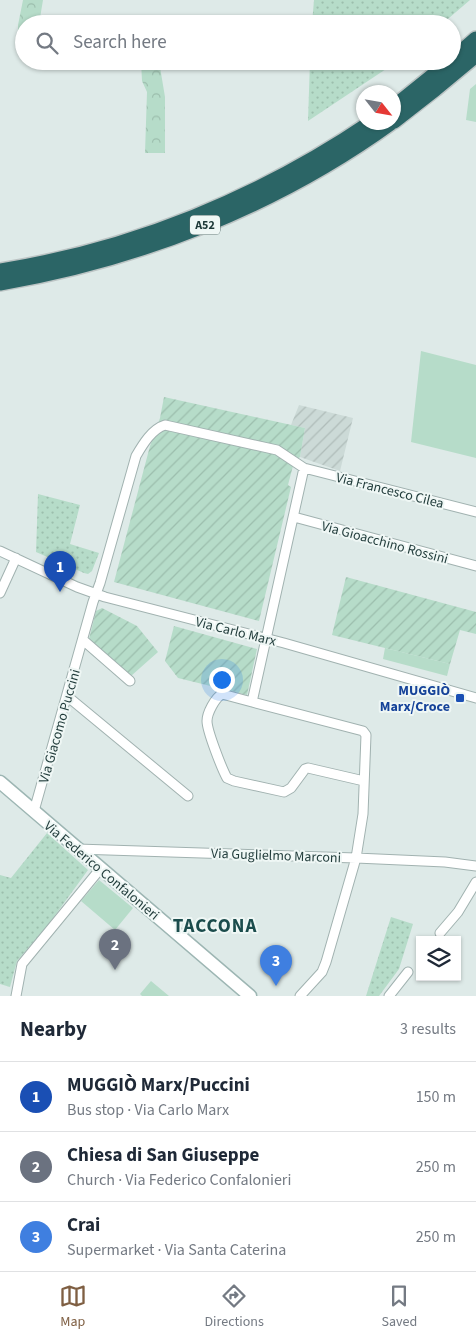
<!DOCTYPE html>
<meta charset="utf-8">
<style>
body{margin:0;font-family:"Source Sans 3",sans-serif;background:#f6f6f7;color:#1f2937}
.controls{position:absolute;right:15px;bottom:15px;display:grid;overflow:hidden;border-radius:0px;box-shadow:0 1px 4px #0004}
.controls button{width:45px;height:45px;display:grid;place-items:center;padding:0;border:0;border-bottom:1px solid #e0e1e3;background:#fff;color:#1f2937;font:25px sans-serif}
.compass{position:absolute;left:356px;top:85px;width:45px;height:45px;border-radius:50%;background:#fff;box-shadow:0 1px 4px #0004;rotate:121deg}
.you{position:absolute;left:221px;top:679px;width:18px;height:18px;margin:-12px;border:4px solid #fff;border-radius:50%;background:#1a73e8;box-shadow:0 0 0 8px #1a73e833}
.badge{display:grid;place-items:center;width:32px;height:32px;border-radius:50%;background:#7f5f43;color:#fff;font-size:16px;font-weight:700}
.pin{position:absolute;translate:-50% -41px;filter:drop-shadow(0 1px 2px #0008)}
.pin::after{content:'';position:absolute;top:26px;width:18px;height:15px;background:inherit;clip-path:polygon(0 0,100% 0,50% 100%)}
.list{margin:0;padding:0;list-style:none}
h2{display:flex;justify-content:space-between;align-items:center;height:65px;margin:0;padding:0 20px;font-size:21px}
h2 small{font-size:16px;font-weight:400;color:#747a83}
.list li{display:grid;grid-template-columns:32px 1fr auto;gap:15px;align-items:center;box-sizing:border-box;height:70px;padding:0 20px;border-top:1px solid #e0e1e3}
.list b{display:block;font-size:19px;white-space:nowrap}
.list p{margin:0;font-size:16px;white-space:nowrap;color:#747a83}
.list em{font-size:16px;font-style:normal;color:#747a83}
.icon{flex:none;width:28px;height:28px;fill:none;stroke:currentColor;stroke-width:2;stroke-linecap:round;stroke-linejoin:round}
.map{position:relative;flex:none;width:476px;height:996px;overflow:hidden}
.search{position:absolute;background:#fff;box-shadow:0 1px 4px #0004;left:15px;right:15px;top:15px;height:55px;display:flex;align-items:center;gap:12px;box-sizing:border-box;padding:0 18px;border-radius:28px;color:#747a83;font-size:19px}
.sheet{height:275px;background:#fff}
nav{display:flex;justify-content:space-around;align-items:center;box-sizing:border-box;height:70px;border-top:1px solid #e0e1e3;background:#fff;font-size:14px;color:#747a83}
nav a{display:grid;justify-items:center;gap:2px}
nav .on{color:#7f5f43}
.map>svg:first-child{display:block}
.industrial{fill:url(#industrial-furrows)}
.grass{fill:#b6dcc9}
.forest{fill:url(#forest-crowns)}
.park{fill:url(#park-dots)}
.garden{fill:url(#garden-furrows)}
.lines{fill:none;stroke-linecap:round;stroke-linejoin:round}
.street-casing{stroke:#a1b2b0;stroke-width:11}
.secondary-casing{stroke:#9db6b3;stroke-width:15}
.highway-casing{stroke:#bcc4c4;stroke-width:18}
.street{stroke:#fff;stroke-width:9}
.secondary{stroke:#fff;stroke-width:12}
.highway{stroke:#2b6566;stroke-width:15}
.transit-dot{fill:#1a4fb4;stroke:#eff7f5;stroke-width:2}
.labels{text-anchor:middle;stroke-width:4;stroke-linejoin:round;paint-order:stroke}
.shield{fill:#eff7f5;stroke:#5d7371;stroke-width:1}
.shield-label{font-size:12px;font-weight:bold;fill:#1f3a39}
.street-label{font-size:14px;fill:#1f3a39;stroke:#eff7f5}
.transit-label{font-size:14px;font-weight:bold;fill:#164399;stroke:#eff7f5;text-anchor:end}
.district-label{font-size:19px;font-weight:bold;letter-spacing:1px;fill:#1b4c4c;stroke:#eff7f5}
</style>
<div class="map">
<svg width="476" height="996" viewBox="0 0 476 996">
<defs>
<pattern id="industrial-furrows" width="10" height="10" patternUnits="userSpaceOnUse" patternTransform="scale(1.25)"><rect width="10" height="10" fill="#ccdad7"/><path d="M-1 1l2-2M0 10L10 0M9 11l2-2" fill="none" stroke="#afbcb9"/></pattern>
<pattern id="forest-crowns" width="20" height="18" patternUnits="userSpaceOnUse" patternTransform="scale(1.25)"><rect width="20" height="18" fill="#b6dcc9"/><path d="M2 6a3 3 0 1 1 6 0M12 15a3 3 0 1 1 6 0" fill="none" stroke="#9cbead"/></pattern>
<pattern id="park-dots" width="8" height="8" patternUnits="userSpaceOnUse" patternTransform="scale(1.25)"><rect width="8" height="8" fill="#b6dcc9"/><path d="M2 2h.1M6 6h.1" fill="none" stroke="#9cbead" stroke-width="1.8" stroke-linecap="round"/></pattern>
<pattern id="garden-furrows" width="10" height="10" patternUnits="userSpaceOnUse" patternTransform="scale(1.25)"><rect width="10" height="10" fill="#b6dcc9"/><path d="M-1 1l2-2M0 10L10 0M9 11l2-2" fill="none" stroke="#9cbead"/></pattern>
</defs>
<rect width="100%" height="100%" fill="#deeae8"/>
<path class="industrial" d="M299 405 353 418 340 471 300 457 305 428 291 425Z"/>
<path class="grass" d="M476 84V122L466 120 470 89Z
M421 351 476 365V458L411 442Z
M385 648 450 664 447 676 383 659Z
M99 880 133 908 115 930 81 901Z
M151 981 169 996H142L140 994Z"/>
<path class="forest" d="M23 0H43L39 24H24V36H18V25Z
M141 61H159L165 97V153H145L147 92 142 81Z"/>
<path class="park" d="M314 0H470L442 24H312Z
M310 61H398L308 121Z
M38 494 80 505 70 544 99 553 92 571 88 574 84 573 36 552Z
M47 833 88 870 48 925 17 961 10 987 0 984V875L11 878Z
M391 917 413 924 399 969 379 996H366Z"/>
<path class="garden" d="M164 397 305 428 300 457 294 462 288 485 291 487 259 621 114 582 150 446 160 418Z
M346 577 476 612V634L460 630 450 664 332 635Z
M102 608 137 626 158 652 131 676 89 639 96 611Z
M174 626 257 649 247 695 178 678 165 661Z"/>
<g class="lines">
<defs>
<path id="street" d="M294 517 476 566
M0 551 77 587 105 597 284 643 476 698
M0 593 16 558
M83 640 130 681
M67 696 188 796
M252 702 222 694C215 698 207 713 207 721 207 731 222 769 227 778L234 781 284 792 291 788 305 769 308 768 364 781
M34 811 93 602 100 583 136 456C143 444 152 429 165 425L277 450 304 468 476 512
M77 849 356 858 445 862 476 866
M440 933 458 912 476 882
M16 996 22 964 101 868
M300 996 322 972 326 962 356 858 363 814 366 735 363 731 252 702 304 468
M389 996 408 972"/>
<path id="secondary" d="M0 782 250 996"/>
<path id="highway" d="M452 60 476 39
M394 107 451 61
M394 121 435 89 476 55
M0 271C133 250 260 198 372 122
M0 283C140 259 276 206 392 122"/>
</defs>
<use href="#street" class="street-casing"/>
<use href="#secondary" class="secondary-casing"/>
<use href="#highway" class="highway-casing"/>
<use href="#street" class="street"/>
<use href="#secondary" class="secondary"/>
<use href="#highway" class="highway"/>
</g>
<rect class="transit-dot" x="455" y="693" width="10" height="10" rx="2.5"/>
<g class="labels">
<rect class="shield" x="190" y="215.5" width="30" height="19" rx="4"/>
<g class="shield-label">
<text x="205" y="229">A52</text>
</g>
<g class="street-label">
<text transform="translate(390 490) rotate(14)" y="5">Via Francesco Cilea</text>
<text transform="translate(385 542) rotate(15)" y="5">Via Gioacchino Rossini</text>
<text transform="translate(236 631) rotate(14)" y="5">Via Carlo Marx</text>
<text transform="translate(59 726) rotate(-74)" y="5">Via Giacomo Puccini</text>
<text transform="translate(276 855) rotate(2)" y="5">Via Guglielmo Marconi</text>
<text transform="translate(102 870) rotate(40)" y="5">Via Federico Confalonieri</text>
</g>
<g class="transit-label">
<text x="450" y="695">MUGGIÒ<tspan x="450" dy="16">Marx/Croce</tspan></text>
</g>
<g class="district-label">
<text x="215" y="932">TACCONA</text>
</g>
</g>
</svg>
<div class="controls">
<button><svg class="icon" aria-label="layers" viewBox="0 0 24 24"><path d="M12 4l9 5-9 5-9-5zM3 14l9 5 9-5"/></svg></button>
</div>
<svg class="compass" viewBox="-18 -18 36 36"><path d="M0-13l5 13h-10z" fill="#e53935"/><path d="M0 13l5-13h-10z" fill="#747a83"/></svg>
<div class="you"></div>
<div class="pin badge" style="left:60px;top:592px;background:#1a4fb4">1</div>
<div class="pin badge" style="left:115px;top:970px;background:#6b7280">2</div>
<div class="pin badge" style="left:276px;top:986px;background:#3f7fe0">3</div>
<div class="search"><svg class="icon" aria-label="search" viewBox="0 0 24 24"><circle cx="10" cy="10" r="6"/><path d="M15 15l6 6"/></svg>Search here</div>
</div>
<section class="sheet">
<h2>Nearby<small>3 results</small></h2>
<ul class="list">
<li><span class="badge" style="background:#1a4fb4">1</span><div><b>MUGGIÒ Marx/Puccini</b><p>Bus stop · Via Carlo Marx</p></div><em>150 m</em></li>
<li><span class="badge" style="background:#6b7280">2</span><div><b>Chiesa di San Giuseppe</b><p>Church · Via Federico Confalonieri</p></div><em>250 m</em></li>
<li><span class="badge" style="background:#3f7fe0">3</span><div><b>Crai</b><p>Supermarket · Via Santa Caterina</p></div><em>250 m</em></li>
</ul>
</section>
<nav>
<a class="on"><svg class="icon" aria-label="map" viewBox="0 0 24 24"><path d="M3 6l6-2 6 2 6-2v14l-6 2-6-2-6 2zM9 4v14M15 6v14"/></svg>Map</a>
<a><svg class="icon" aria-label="directions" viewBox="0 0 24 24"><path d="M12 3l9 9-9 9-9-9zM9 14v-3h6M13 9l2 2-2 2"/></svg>Directions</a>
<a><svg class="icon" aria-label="saved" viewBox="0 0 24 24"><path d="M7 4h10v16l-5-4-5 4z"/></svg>Saved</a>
</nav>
